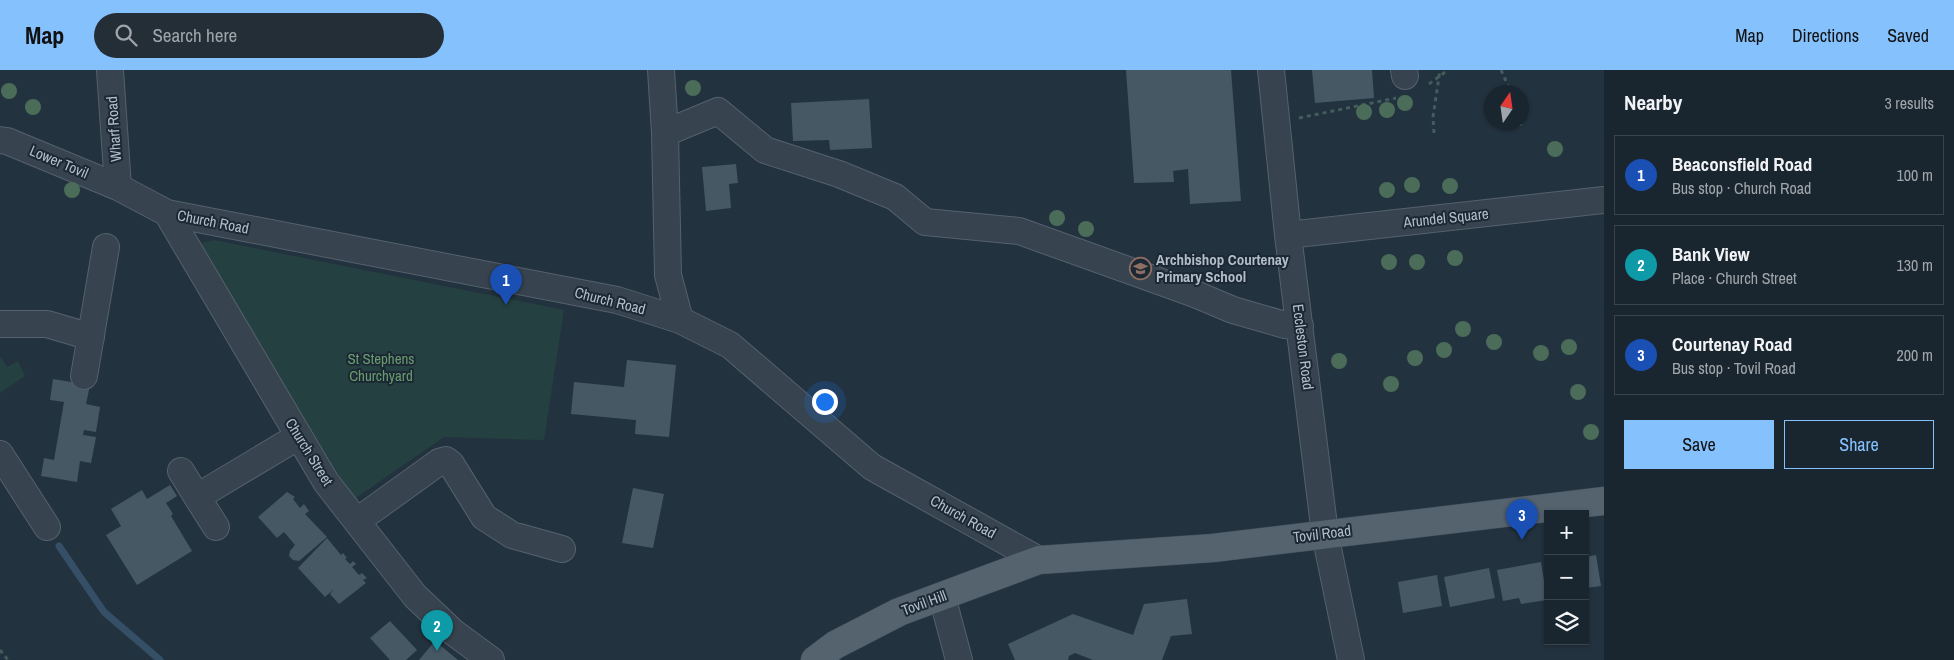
<!DOCTYPE html>
<meta charset="utf-8">
<style>
body{margin:0;font-family:"Archivo Narrow",sans-serif;background:#232e37;color:#f1f3f6}
.controls{position:absolute;right:15px;bottom:15px;display:grid;overflow:hidden;border-radius:0px;box-shadow:0 1px 4px #0004}
.controls button{width:45px;height:45px;display:grid;place-items:center;padding:0;border:0;border-bottom:1px solid #38434b;background:#1a262f;color:#f1f3f6;font:25px sans-serif}
.compass{position:absolute;left:1484px;top:15px;width:45px;height:45px;border-radius:50%;background:#1a262f;box-shadow:0 1px 4px #0004;rotate:13deg}
.you{position:absolute;left:824px;top:331px;width:18px;height:18px;margin:-12px;border:4px solid #fff;border-radius:50%;background:#1a73e8;box-shadow:0 0 0 8px #1a73e833}
.badge{display:grid;place-items:center;width:32px;height:32px;border-radius:50%;background:#85c1fd;color:#fff;font-size:16px;font-weight:700}
.pin{position:absolute;translate:-50% -41px;filter:drop-shadow(0 1px 2px #0008)}
.pin::after{content:'';position:absolute;top:26px;width:18px;height:15px;background:inherit;clip-path:polygon(0 0,100% 0,50% 100%)}
.list{margin:0;padding:0;list-style:none}
h2{display:flex;justify-content:space-between;align-items:center;height:65px;margin:0;padding:0 20px;font-size:21px}
h2 small{font-size:16px;font-weight:400;color:#9fa5aa}
.list li{display:grid;grid-template-columns:32px 1fr auto;gap:15px;align-items:center;box-sizing:border-box;height:80px;margin:0 10px 10px;padding:0 10px;border:1px solid #38434b;border-radius:0px}
.list b{display:block;font-size:19px;white-space:nowrap}
.list p{margin:0;font-size:16px;white-space:nowrap;color:#9fa5aa}
.list em{font-size:16px;font-style:normal;color:#9fa5aa}
.actions{display:flex;gap:10px;padding:15px 20px}
.actions a{flex:1;padding:11px 0;border:1px solid #85c1fd;border-radius:0px;text-align:center;font-size:18px;color:#85c1fd}
.actions .main{background:#85c1fd;color:#111}
.icon{flex:none;width:28px;height:28px;fill:none;stroke:currentColor;stroke-width:2;stroke-linecap:round;stroke-linejoin:round}
.map{position:relative;flex:none;width:1604px;height:590px;overflow:hidden}
header{display:flex;align-items:center;gap:30px;box-sizing:border-box;height:70px;padding:0 25px;background:#85c1fd;color:#111}
header strong{font-size:24px}
nav{display:flex;gap:28px;margin-inline-start:auto;font-size:18px}
.search{width:350px;height:45px;background:#232e37;display:flex;align-items:center;gap:12px;box-sizing:border-box;padding:0 18px;border-radius:28px;color:#9fa5aa;font-size:19px}
main{display:flex}
aside{flex:1;background:#1a262f}
.map>svg:first-child{display:block}
.green{fill:#254040}
.lines{fill:none;stroke-linecap:round;stroke-linejoin:round}
.stream{stroke:#355066;stroke-width:7}
.building{fill:#475865}
.minor-casing{stroke:#55616d;stroke-width:28}
.major-casing{stroke:#404d58;stroke-width:29}
.path{stroke:#435c5c;stroke-width:3;stroke-dasharray:4 4;stroke-linecap:butt}
.minor{stroke:#37444f;stroke-width:26}
.major{stroke:#55636f;stroke-width:28}
.tree{fill:#4a6c59}
.labels{text-anchor:middle;stroke-width:4;stroke-linejoin:round;paint-order:stroke}
.street-label{font-size:15px;fill:#b3beca;stroke:#1c2934}
.poi-label{font-size:15px;font-weight:bold;fill:#b3beca;stroke:#1c2934;text-anchor:start}
.park-label{font-size:15px;fill:#699c6f;stroke:#1c2934}
</style>
<header>
<strong>Map</strong>
<div class="search"><svg class="icon" aria-label="search" viewBox="0 0 24 24"><circle cx="10" cy="10" r="6"/><path d="M15 15l6 6"/></svg>Search here</div>
<nav><a>Map</a><a>Directions</a><a>Saved</a></nav>
</header>
<main>
<div class="map">
<svg width="1604" height="590" viewBox="0 0 1604 590">
<rect width="100%" height="100%" fill="#23323f"/>
<path class="green" d="M214 170 564 240 544 370 444 367 353 430 200 173Z
M0 286 7 297 18 291 25 306 0 323Z"/>
<g class="lines">
<path class="stream" d="M59 476 104 542 160 590"/>
</g>
<path class="building" d="M1126 0H1231L1241 131 1190 134 1188 99 1173 101 1174 112 1134 113Z
M1312 0H1372L1374 28 1315 33Z
M869 29 872 78 830 80 829 70 793 71 791 33Z
M736 94 738 113 729 114 731 138 706 141 702 97Z
M627 290 676 295 669 367 635 364 636 350 571 344 574 312 624 317Z
M53 309 90 315 86 334 100 337 96 362 84 360 83 365 96 367 91 393 80 391 77 412 41 406 44 388 54 390 64 332 50 330Z
M170 415 177 426 166 433 173 444 171 446 192 481 137 515 106 465 121 456 111 439 142 420 147 429Z
M633 418 664 424 653 478 622 473Z
M287 422 295 427 293 429 300 438 304 434 309 441 305 444 327 467 299 491 293 490 289 486 290 481 295 475 284 462 277 468 258 447Z
M327 468 341 485 343 483 347 488 345 489 350 494 353 491 356 494 352 497 359 505 362 503 367 508 363 510 366 513 339 534 330 524 334 519 325 527 298 498Z
M1596 485 1601 516 1585 518V487Z
M1541 492 1547 530 1521 534 1519 528 1503 531 1497 500Z
M1489 498 1495 528 1450 537 1444 507Z
M1437 505 1442 536 1403 543 1398 512Z
M1187 529 1192 564 1171 566 1162 590H1093L1075 583 1069 586 1068 590H1015L1008 574 1073 544 1133 565 1144 534Z
M390 551 417 580 406 590H390L370 568Z
M435 571 458 590H419Z"/>
<g class="lines">
<defs>
<path id="minor" d="M110 0 118 117
M661 0 665 63 668 205 680 250
M1271 0 1288 165 1325 464 1351 590
M1404 0 1405 6
M665 63 718 41 765 80 839 104 895 127 925 152 1019 161 1195 224 1233 240 1285 255 1300 256
M0 70 7 71 118 117 167 143 617 230 680 250 730 275 872 397 1039 490
M167 143 326 412 415 526 453 562 491 590
M1288 165 1604 130
M0 254H47L91 267
M84 306 106 177
M0 384 47 457
M181 401 197 427
M357 451 439 392 446 390 451 394 484 447 512 465 562 479
M216 457 197 427 299 366
M942 526 959 590"/>
<path id="major" d="M815 590 835 575 899 542 1039 490 1213 478 1604 431"/>
</defs>
<use href="#minor" class="minor-casing"/>
<use href="#major" class="major-casing"/>
<path class="path" d="M1501 0 1511 22
M1429 14 1448 0
M1299 48 1396 28
M1520 52 1522 58
M1434 63 1433 47 1440 0
M0 580 8 590"/>
<use href="#minor" class="minor"/>
<use href="#major" class="major"/>
</g>
<g class="tree">
<circle cx="693" cy="18" r="8"/>
<circle cx="9" cy="21" r="8"/>
<circle cx="1405" cy="33" r="8"/>
<circle cx="33" cy="37" r="8"/>
<circle cx="1387" cy="40" r="8"/>
<circle cx="1364" cy="42" r="8"/>
<circle cx="1555" cy="79" r="8"/>
<circle cx="1412" cy="115" r="8"/>
<circle cx="1450" cy="116" r="8"/>
<circle cx="72" cy="120" r="8"/>
<circle cx="1387" cy="120" r="8"/>
<circle cx="1057" cy="148" r="8"/>
<circle cx="1086" cy="159" r="8"/>
<circle cx="1455" cy="188" r="8"/>
<circle cx="1389" cy="192" r="8"/>
<circle cx="1417" cy="192" r="8"/>
<circle cx="1463" cy="259" r="8"/>
<circle cx="1494" cy="272" r="8"/>
<circle cx="1569" cy="277" r="8"/>
<circle cx="1444" cy="280" r="8"/>
<circle cx="1541" cy="283" r="8"/>
<circle cx="1415" cy="288" r="8"/>
<circle cx="1339" cy="291" r="8"/>
<circle cx="1391" cy="314" r="8"/>
<circle cx="1578" cy="322" r="8"/>
<circle cx="1591" cy="362" r="8"/>
</g>
<defs>
<symbol id="school-ring" viewBox="-11 -11 22 22"><circle r="9.5" fill="#1c2934" stroke="#8d6e63" stroke-width="1.5"/><path d="M0-5L7-2L0 1L-7-2ZM-4 1L0 2.5L4 1V4Q0 6-4 4Z" fill="#8d6e63"/></symbol>
</defs>
<g fill-rule="evenodd">
<use href="#school-ring" x="1128" y="186" width="25" height="25"/>
</g>
<g class="labels">
<g class="street-label">
<text transform="translate(114 59) rotate(-94)" y="5">Wharf Road</text>
<text transform="translate(59 92) rotate(23)" y="5">Lower Tovil</text>
<text transform="translate(1446 148) rotate(-6)" y="5">Arundel Square</text>
<text transform="translate(213 152) rotate(11)" y="5">Church Road</text>
<text transform="translate(610 231) rotate(14)" y="5">Church Road</text>
<text transform="translate(1303 277) rotate(83)" y="5">Eccleston Road</text>
<text transform="translate(309 382) rotate(58)" y="5">Church Street</text>
<text transform="translate(963 447) rotate(29)" y="5">Church Road</text>
<text transform="translate(1322 464) rotate(-7)" y="5">Tovil Road</text>
<text transform="translate(924 533) rotate(-20)" y="5">Tovil Hill</text>
</g>
<g class="poi-label">
<text x="1156" y="195">Archbishop Courtenay<tspan x="1156" dy="17">Primary School</tspan></text>
</g>
<g class="park-label">
<text x="381" y="294">St Stephens<tspan x="381" dy="17">Churchyard</tspan></text>
</g>
</g>
</svg>
<div class="controls">
<button>+</button>
<button>−</button>
<button><svg class="icon" aria-label="layers" viewBox="0 0 24 24"><path d="M12 4l9 5-9 5-9-5zM3 14l9 5 9-5"/></svg></button>
</div>
<svg class="compass" viewBox="-18 -18 36 36"><path d="M0-13l5 13h-10z" fill="#e53935"/><path d="M0 13l5-13h-10z" fill="#9fa5aa"/></svg>
<div class="you"></div>
<div class="pin badge" style="left:506px;top:235px;background:#1a4fb4">1</div>
<div class="pin badge" style="left:437px;top:581px;background:#0f9aa8">2</div>
<div class="pin badge" style="left:1522px;top:470px;background:#1a4fb4">3</div>
</div>
<aside>
<h2>Nearby<small>3 results</small></h2>
<ul class="list">
<li><span class="badge" style="background:#1a4fb4">1</span><div><b>Beaconsfield Road</b><p>Bus stop · Church Road</p></div><em>100 m</em></li>
<li><span class="badge" style="background:#0f9aa8">2</span><div><b>Bank View</b><p>Place · Church Street</p></div><em>130 m</em></li>
<li><span class="badge" style="background:#1a4fb4">3</span><div><b>Courtenay Road</b><p>Bus stop · Tovil Road</p></div><em>200 m</em></li>
</ul>
<div class="actions"><a class="main">Save</a><a>Share</a></div>
</aside>
</main>
